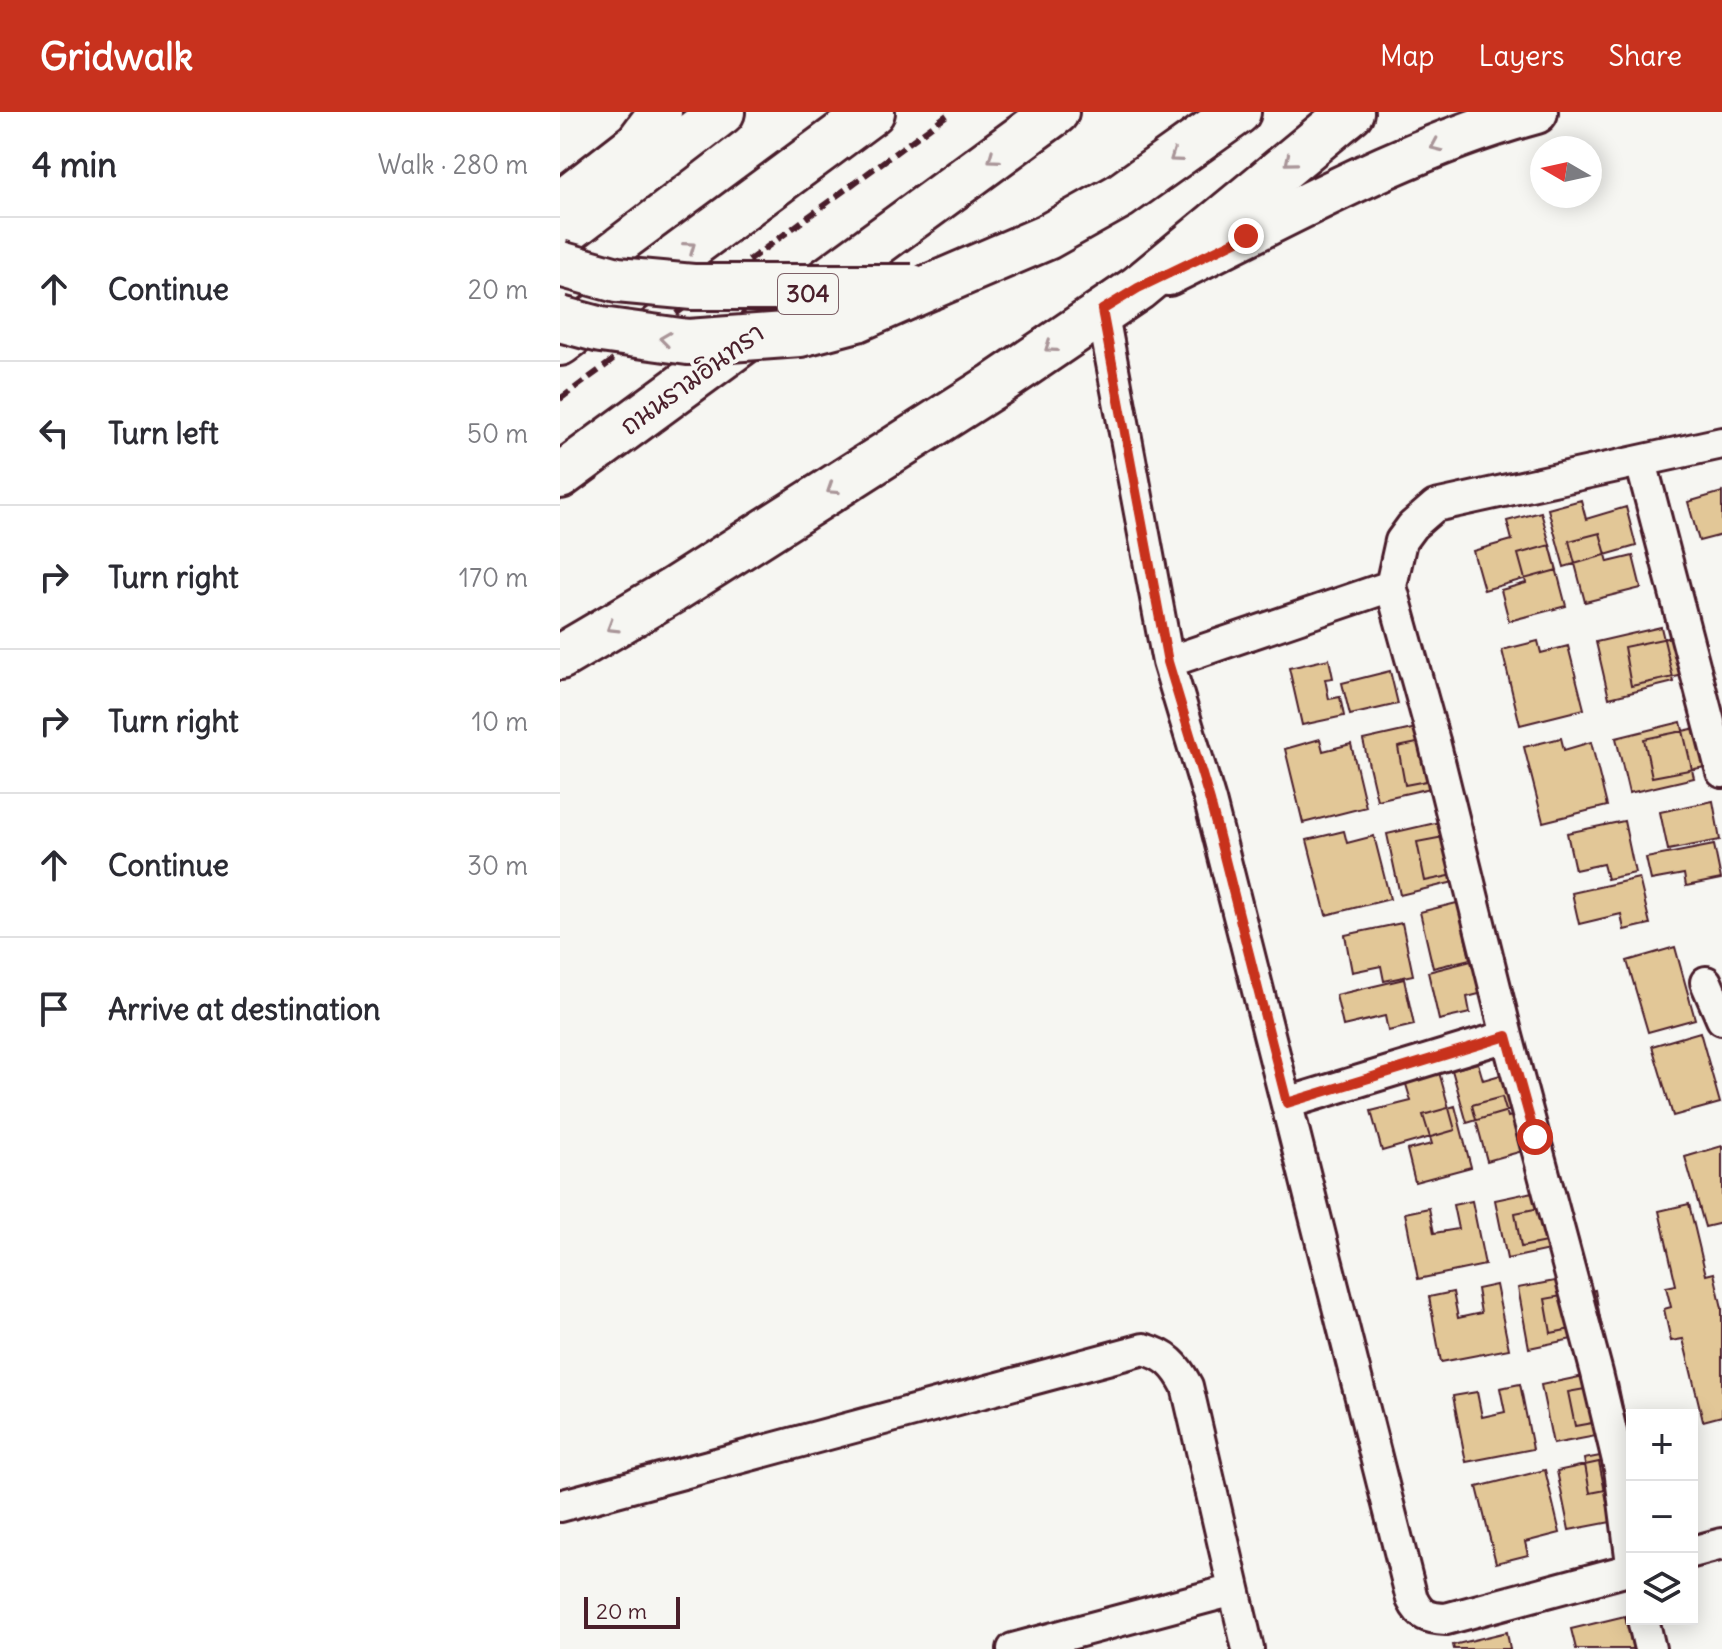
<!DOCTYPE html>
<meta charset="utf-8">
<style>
body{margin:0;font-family:Delius,"Playpen Sans Thai",sans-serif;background:#f7f7f7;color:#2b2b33}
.controls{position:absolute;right:24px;bottom:24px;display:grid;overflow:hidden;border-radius:0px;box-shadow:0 4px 20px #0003}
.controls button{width:72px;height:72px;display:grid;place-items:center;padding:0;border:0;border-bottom:2px solid #e1e1e2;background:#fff;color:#2b2b33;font:40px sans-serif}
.compass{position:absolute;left:970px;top:24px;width:72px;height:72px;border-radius:50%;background:#fff;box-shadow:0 4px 20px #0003;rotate:279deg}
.scale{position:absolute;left:24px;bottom:20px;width:96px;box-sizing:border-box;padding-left:8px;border:4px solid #4a1f2b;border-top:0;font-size:22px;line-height:28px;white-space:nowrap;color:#4a1f2b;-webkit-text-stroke:6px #f6f6f2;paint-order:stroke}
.stop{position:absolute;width:24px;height:24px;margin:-18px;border:6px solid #c8321e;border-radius:50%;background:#fff}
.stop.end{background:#c8321e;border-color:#fff;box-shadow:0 2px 8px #0008}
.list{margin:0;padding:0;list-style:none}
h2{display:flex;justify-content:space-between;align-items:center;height:104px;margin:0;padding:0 32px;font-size:34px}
h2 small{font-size:26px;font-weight:400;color:#7c7c81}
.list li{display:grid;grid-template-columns:52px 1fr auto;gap:24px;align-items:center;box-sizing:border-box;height:144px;padding:0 32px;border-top:2px solid #e1e1e2}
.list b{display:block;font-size:30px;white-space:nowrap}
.list em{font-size:26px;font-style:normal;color:#7c7c81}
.icon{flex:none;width:44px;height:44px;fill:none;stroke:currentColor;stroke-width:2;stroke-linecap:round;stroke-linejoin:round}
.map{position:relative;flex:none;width:1162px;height:1537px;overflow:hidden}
header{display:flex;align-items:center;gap:48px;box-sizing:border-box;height:112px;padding:0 40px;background:#c8321e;color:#fff}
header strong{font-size:38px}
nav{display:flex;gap:44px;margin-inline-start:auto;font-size:28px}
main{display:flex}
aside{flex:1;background:#fff}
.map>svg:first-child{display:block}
.building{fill:#e2c797;stroke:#4a1f2b;stroke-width:2}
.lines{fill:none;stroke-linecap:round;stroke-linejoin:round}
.street-casing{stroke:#4a1f2b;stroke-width:36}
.secondary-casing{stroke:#4a1f2b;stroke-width:48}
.primary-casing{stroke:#4a1f2b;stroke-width:50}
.highway-casing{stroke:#4a1f2b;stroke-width:50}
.street{stroke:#f6f6f2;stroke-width:30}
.secondary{stroke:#f6f6f2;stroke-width:42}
.primary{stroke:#f6f6f2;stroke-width:44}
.highway{stroke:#f6f6f2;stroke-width:44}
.rail{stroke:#4a1f2b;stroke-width:6;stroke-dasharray:12 6;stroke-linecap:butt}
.highway-bridge-casing{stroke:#4a1f2b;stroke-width:50;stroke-linecap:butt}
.highway-bridge{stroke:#f6f6f2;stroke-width:44}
.oneway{stroke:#a99598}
.route{stroke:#c8321e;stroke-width:10}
.labels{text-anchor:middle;stroke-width:8;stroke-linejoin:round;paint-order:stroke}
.shield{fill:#f6f6f2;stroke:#7e6067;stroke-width:2}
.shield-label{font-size:24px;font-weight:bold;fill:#4a1f2b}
.street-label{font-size:26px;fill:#4a1f2b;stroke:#f6f6f2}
</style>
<header>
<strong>Gridwalk</strong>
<nav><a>Map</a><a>Layers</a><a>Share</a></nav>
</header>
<main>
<aside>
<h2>4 min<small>Walk · 280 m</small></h2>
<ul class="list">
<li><svg class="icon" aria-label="ahead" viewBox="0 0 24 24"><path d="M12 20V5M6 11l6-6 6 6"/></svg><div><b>Continue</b></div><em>20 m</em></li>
<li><svg class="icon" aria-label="left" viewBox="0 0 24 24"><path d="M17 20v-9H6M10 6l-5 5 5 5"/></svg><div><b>Turn left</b></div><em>50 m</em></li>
<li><svg class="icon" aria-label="right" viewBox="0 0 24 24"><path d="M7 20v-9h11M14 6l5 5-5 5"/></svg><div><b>Turn right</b></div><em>170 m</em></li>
<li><svg class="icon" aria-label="right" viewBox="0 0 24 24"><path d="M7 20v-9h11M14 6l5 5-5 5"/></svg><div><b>Turn right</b></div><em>10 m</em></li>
<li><svg class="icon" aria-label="ahead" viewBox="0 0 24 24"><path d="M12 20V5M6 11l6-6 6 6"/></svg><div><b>Continue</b></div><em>30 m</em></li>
<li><svg class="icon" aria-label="arrive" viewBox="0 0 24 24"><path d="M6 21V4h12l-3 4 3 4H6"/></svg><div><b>Arrive at destination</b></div></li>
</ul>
</aside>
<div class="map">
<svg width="1162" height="1537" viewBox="0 0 1162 1537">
<rect width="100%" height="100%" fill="#f6f6f2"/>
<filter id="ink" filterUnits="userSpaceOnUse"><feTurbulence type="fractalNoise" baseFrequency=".0125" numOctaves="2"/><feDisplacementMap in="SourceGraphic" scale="16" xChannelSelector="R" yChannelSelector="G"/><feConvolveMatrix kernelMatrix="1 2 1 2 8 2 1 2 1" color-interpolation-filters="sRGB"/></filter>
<g filter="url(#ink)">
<path class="building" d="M1162 380V423L1139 429 1128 390Z
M1021 388 1026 407 1066 395 1076 434 1004 455 988 397Z
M981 400 997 458 924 478 913 439 952 428 947 409Z
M1040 421 1048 450 1073 444 1081 476 1025 490 1009 429Z
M990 433 1006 494 949 509 941 478 966 471 958 442Z
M1101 515 1114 570 1049 586 1036 530Z
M1117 524 1124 563 1071 574 1064 535Z
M978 529 981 541 1008 534 1024 597 960 613 942 538Z
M769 547 773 566 765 567 769 587 780 585 784 604 742 613 729 556Z
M830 559 838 592 790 603 782 571Z
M1121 610 1134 666 1069 681 1056 626Z
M861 615 875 675 817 688 803 628Z
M1137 616 1145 655 1092 665 1084 627Z
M890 624 898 663 845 673 838 635Z
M1001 626 1004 638 1031 630 1047 694 983 710 964 635Z
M760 627 763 639 791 632 806 695 743 711 725 637Z
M1153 689 1160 728 1108 738 1100 700Z
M884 709 898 769 840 783 827 722Z
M1064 709 1075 761 1047 767 1043 752 1015 758 1007 721Z
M784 719 787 731 814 724 830 787 766 803 747 728Z
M910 720 918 758 865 769 857 730Z
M1154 733 1161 767 1126 774 1124 762 1091 768 1086 746Z
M1079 766 1090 812 1064 818 1061 802 1019 812 1012 781Z
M909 788 917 822 905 825 910 847 873 856 860 800Z
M842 811 853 863 824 869 821 854 792 860 785 823Z
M1115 835 1135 907 1088 920 1067 849Z
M923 846 931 879 907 885 910 901 879 908 868 860Z
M844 867 854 913 828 919 825 904 783 914 776 883Z
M1140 920 1160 991 1113 1004 1092 934Z
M918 951 923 968 951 960 961 995 907 1011 892 958Z
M879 960 895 1018 822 1039 811 999 851 989 845 969Z
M942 985 948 1005 964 1001 973 1036 927 1049 912 993Z
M895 994 911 1055 855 1070 847 1038 872 1032 863 1003Z
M1162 1034V1111L1145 1115 1125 1045Z
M977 1079 989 1138 947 1147 935 1088Z
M912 1089 925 1153 858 1167 845 1101 869 1096 874 1121 898 1117 893 1093Z
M1004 1091 1011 1125 961 1135 955 1101Z
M1129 1092 1146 1163 1154 1161 1162 1196V1304L1143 1309 1123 1227 1111 1229 1104 1197 1111 1195 1106 1175 1116 1173 1099 1099Z
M1000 1168 1012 1227 969 1236 958 1176Z
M936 1173 949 1237 881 1250 869 1185 893 1180 898 1206 921 1201 917 1177Z
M1035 1178 1041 1211 991 1221 985 1187Z
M1024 1264 1036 1324 993 1332 981 1273Z
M1058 1271 1065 1305 1015 1314 1008 1280Z
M960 1272 973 1337 906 1350 893 1284 917 1280 922 1305 945 1300 940 1276Z
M1072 1338V1373L1030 1381 1024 1347Z
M1039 1350 1051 1410 1009 1418 997 1359Z
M985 1358 1000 1421 965 1430 968 1443 936 1451 917 1375Z
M1065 1504 1073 1537H1016L1011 1517Z
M947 1520 950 1537H894L893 1533Z"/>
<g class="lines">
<defs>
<path id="street" d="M542 198 608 550 650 689 852 1487C860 1504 868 1506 886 1507L1072 1457
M1081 350 1162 660
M608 550 831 474
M1146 870 1162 907
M727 991 947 924
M0 1394 584 1237C606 1243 616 1253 627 1274L688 1537
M1132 1440 1162 1432
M1072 1452 1060 1357 1037 1261 947 924 874 629 831 474 841 429 852 414 875 394 1162 331
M1083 1507 1090 1537
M453 1537 674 1478"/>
<path id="secondary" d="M0 91 77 31 100 0
M608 162C728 103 847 35 976 0"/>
<path id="primary" d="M0 124 162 0
M0 231 312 0
M0 364 496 0
M0 545 112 479 435 273 578 176 791 0"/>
<path id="highway" d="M370 175 487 125 560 84 678 0"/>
</defs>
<use href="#street" class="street-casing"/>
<use href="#secondary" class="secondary-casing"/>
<use href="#primary" class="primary-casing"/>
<use href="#highway" class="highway-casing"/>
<use href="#street" class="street"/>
<use href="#secondary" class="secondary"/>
<use href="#primary" class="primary"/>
<use href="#highway" class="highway"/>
<path class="rail" d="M0 287 391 0"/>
<defs>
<path id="highway-bridge" d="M0 152 57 168 133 175H352
M0 207 41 218 128 230 240 222 297 207 370 175"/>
</defs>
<use href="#highway-bridge" class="highway-bridge-casing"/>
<use href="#highway-bridge" class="highway-bridge"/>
</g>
<defs><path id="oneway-chevron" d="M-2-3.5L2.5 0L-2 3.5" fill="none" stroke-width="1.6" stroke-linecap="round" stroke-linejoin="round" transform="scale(2)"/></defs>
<g class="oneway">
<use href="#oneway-chevron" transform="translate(876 34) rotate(156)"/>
<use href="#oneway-chevron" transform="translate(615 45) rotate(145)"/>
<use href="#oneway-chevron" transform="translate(433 46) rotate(144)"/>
<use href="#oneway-chevron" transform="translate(730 49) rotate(140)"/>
<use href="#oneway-chevron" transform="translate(130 135) rotate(-36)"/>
<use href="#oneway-chevron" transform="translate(105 227) rotate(-172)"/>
<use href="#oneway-chevron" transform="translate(490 235) rotate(145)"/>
<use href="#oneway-chevron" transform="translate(272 377) rotate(147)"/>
<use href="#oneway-chevron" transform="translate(52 515) rotate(149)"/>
</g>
</g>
<g class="lines" filter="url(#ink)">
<path class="route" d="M686 124 578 176 542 198 608 550 650 689 727 991 947 924 975 1025"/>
</g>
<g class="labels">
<rect class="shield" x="218" y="162" width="60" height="40" rx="6"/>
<g class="shield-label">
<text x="248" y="190">304</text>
</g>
<g class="street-label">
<text transform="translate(132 267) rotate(-36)" y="9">ถนนรามอินทรา</text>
</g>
</g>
</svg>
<div class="controls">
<button>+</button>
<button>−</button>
<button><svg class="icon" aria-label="layers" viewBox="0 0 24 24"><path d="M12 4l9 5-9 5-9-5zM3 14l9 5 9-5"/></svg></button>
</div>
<svg class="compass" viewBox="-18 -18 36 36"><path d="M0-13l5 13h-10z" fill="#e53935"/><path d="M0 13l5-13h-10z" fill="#7c7c81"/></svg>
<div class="scale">20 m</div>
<div class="stop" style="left:975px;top:1025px"></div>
<div class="stop end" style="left:686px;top:124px"></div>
</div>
</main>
